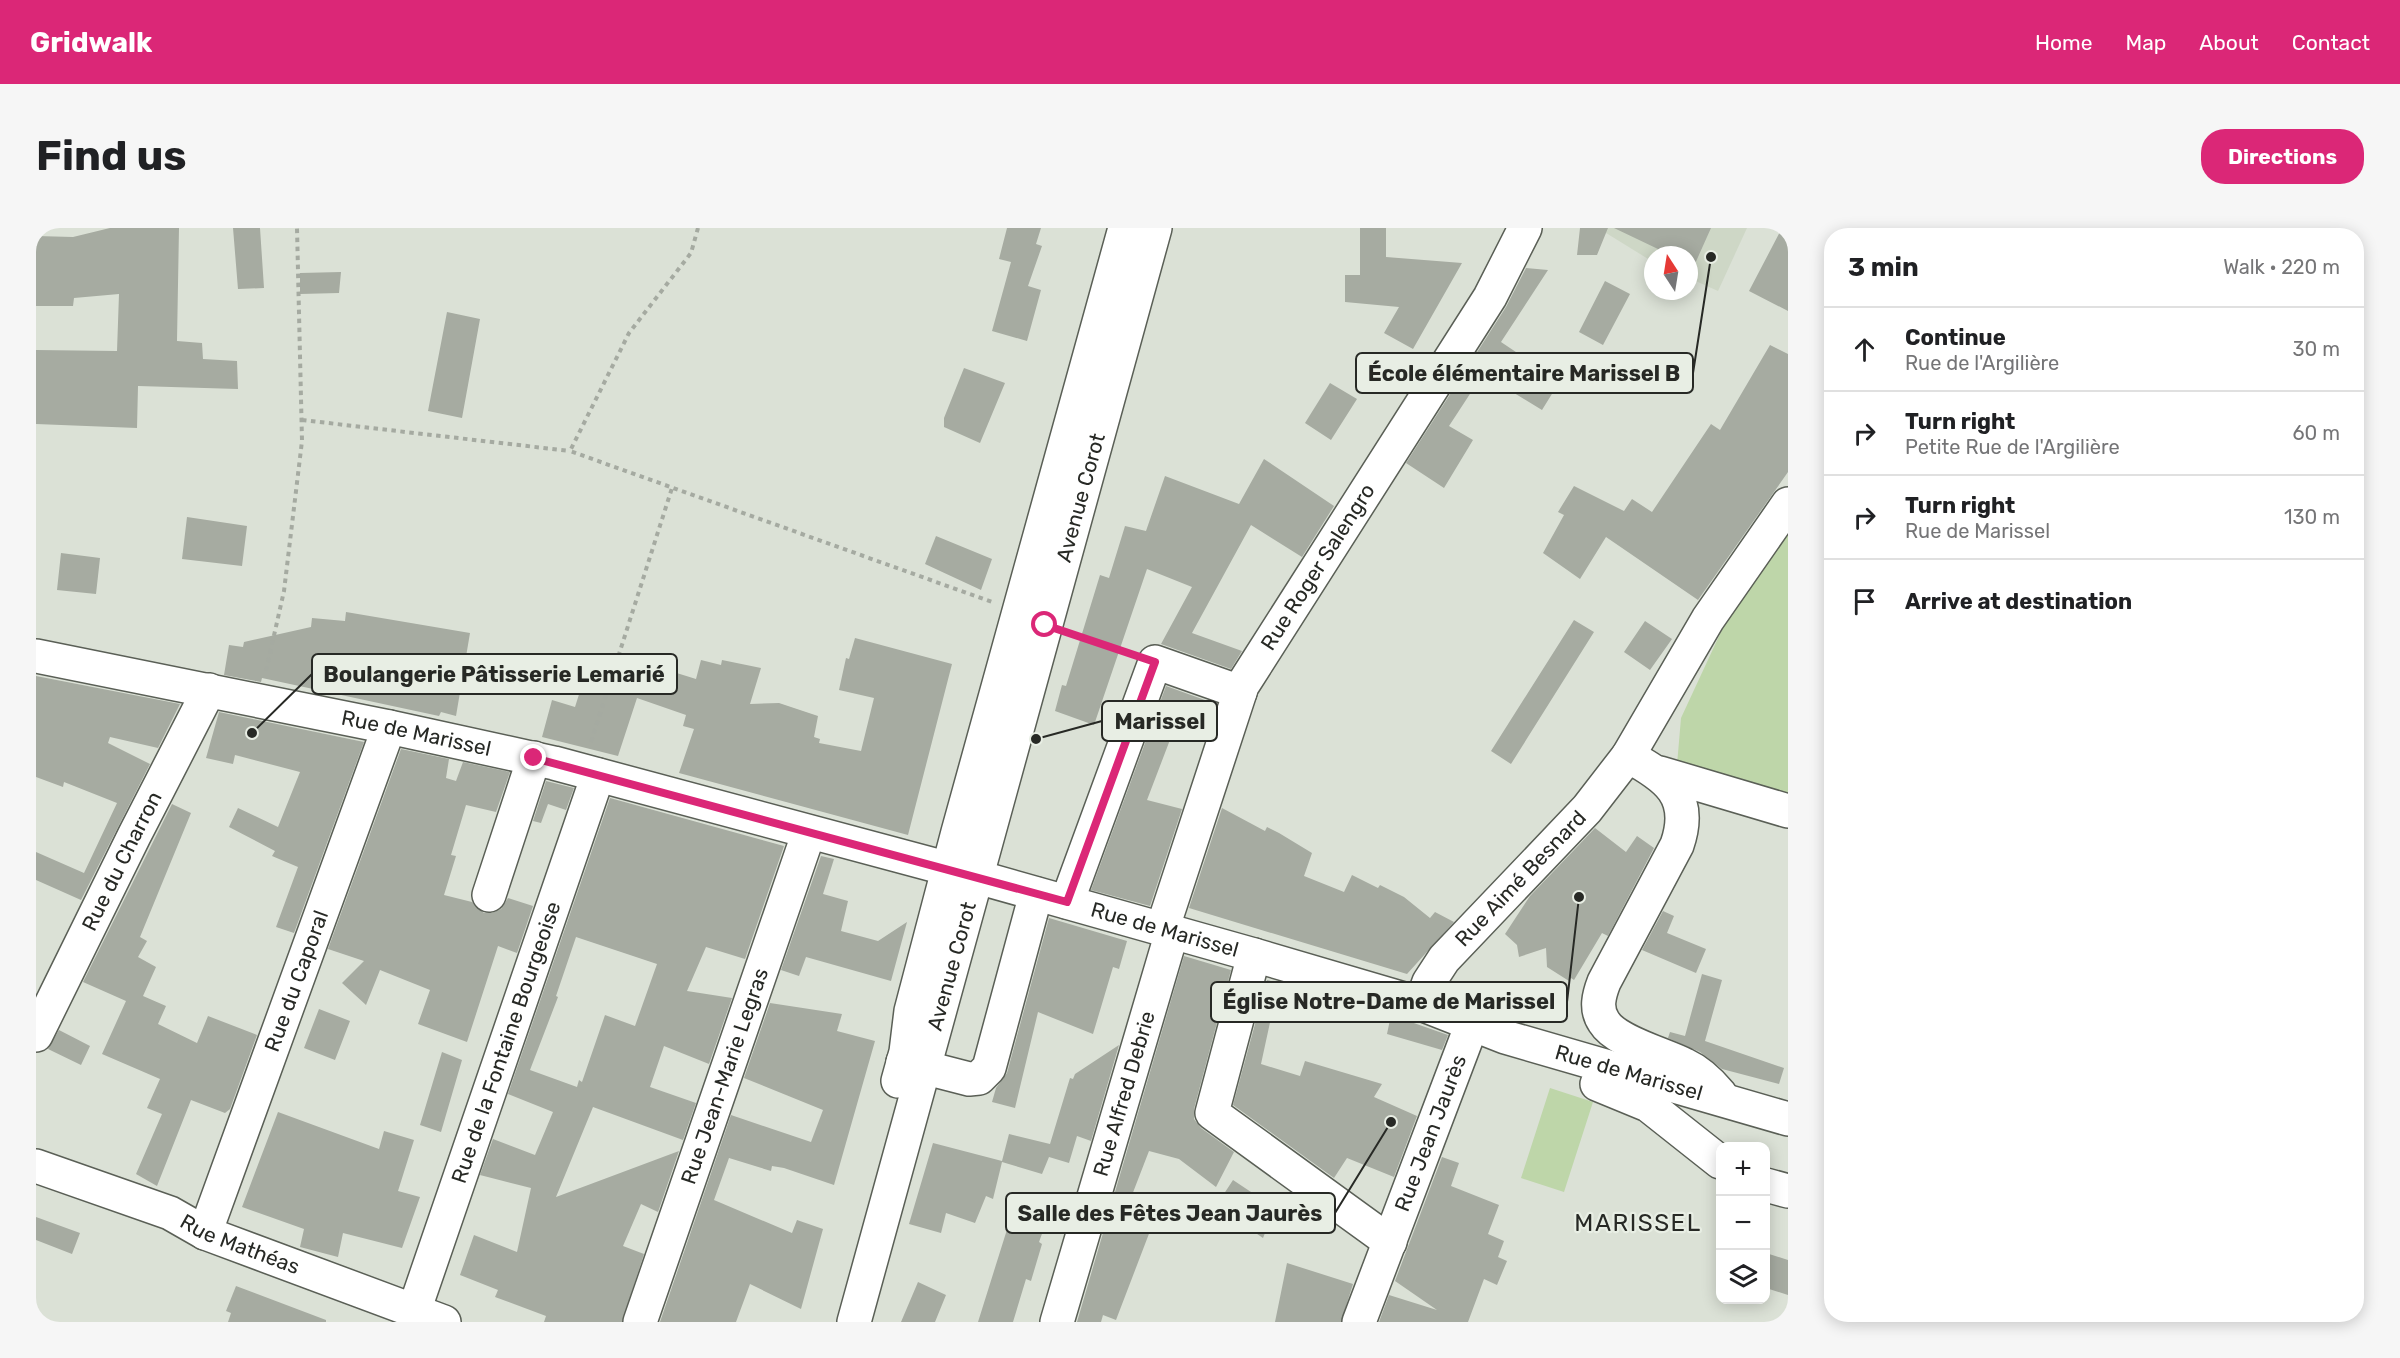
<!DOCTYPE html>
<meta charset="utf-8">
<style>
body{margin:0;font-family:Rubik,sans-serif;background:#f6f6f6;color:#202124}
.controls{position:absolute;right:18px;bottom:18px;display:grid;overflow:hidden;border-radius:12px;box-shadow:0 3px 15px #0003}
.controls button{width:54px;height:54px;display:grid;place-items:center;padding:0;border:0;border-bottom:2px solid #e0e0e0;background:#fff;color:#202124;font:30px sans-serif}
.compass{position:absolute;left:1608px;top:18px;width:54px;height:54px;border-radius:50%;background:#fff;box-shadow:0 3px 15px #0003;rotate:348deg}
.stop{position:absolute;width:18px;height:18px;margin:-14px;border:4px solid #db2777;border-radius:50%;background:#fff}
.stop.end{background:#db2777;border-color:#fff;box-shadow:0 2px 6px #0008}
.list{margin:0;padding:0;list-style:none}
h2{display:flex;justify-content:space-between;align-items:center;height:78px;margin:0;padding:0 24px;font-size:26px}
h2 small{font-size:20px;font-weight:400;color:#757577}
.list li{display:grid;grid-template-columns:39px 1fr auto;gap:18px;align-items:center;box-sizing:border-box;height:84px;padding:0 24px;border-top:2px solid #e0e0e0}
.list b{display:block;font-size:22px;white-space:nowrap}
.list p{margin:0;font-size:20px;white-space:nowrap;color:#757577}
.list em{font-size:20px;font-style:normal;color:#757577}
.icon{flex:none;width:33px;height:33px;fill:none;stroke:currentColor;stroke-width:2;stroke-linecap:round;stroke-linejoin:round}
.map{position:relative;flex:none;width:1752px;height:1094px;overflow:hidden;border-radius:24px}
header{display:flex;align-items:center;gap:36px;box-sizing:border-box;height:84px;padding:0 30px;background:#db2777;color:#fff}
header strong{font-size:28px}
nav{display:flex;gap:33px;margin-inline-start:auto;font-size:21px}
.intro{display:flex;align-items:center;justify-content:space-between;box-sizing:border-box;height:144px;padding:0 36px}
h1{margin:0;font-size:42px}
.button{padding:15px 27px;border-radius:24px;background:#db2777;color:#fff;font-size:21px;font-weight:700}
main{display:flex;gap:36px;padding:0 36px}
aside{flex:1;background:#fff;border-radius:24px;box-shadow:0 3px 15px #0003}
.map>svg:first-child{display:block}
.built{fill:#ced7c6}
.green{fill:#bed6a9}
.building{fill:#a6aba1;fill-rule:evenodd}
.lines{fill:none;stroke-linecap:round;stroke-linejoin:round}
.minor-casing{stroke:#5a5f56;stroke-width:36}
.path{stroke:#a5aaa1;stroke-width:4;stroke-dasharray:4.5 4.5;stroke-linecap:butt}
.minor{stroke:#fff;stroke-width:33}
.route{stroke:#db2777;stroke-width:8}
.labels{text-anchor:middle;stroke-width:4.5;stroke-linejoin:round;paint-order:stroke}
.street-label{font-size:21px;fill:#272925;stroke:#e8eee4}
.quarter-label{font-size:24px;letter-spacing:1.5px;fill:#272925;stroke:#e8eee4}
.leader{fill:none;stroke:#272925;stroke-width:2}
.callout-dot{fill:#272925;stroke:#e8eee4;stroke-width:2}
.callout{fill:#e8eee4;stroke:#272925;stroke-width:2}
.callout-label{font-size:22px;text-anchor:middle;font-weight:bold;fill:#272925}
</style>
<header>
<strong>Gridwalk</strong>
<nav><a>Home</a><a>Map</a><a>About</a><a>Contact</a></nav>
</header>
<div class="intro"><h1>Find us</h1><a class="button">Directions</a></div>
<main>
<div class="map">
<svg width="1752" height="1094" viewBox="0 0 1752 1094">
<rect width="100%" height="100%" fill="#dbe1d6"/>
<path class="built" d="M1562 0H1711L1682 63 1653 50V27H1617V34Z"/>
<path class="green" d="M1752 299V567L1641 537 1645 490 1716 337Z
M1514 860 1557 874 1528 964 1485 950Z"/>
<path class="building" d="M74 0H143L141 113 166 115 167 131 201 133 202 161 102 158 101 200 0 196V122L81 123 83 66 38 70 37 78H0V8L37 9Z
M197 0H224L228 60 202 61Z
M971 0H1005L1000 16 1006 18 992 58 1005 62 991 113 956 103 975 34 963 31Z
M1324 0H1350V29L1426 35 1377 121 1348 105 1363 79 1309 74V47H1324Z
M1544 0H1572L1561 27H1541Z
M1578 0H1675L1658 38 1653 36V27H1619L1622 21Z
M1746 0H1752V83L1713 63Z
M1490 40 1512 42 1465 114 1508 143 1504 151 1519 161 1506 182 1447 146 1413 198 1437 212 1408 260 1370 235 1470 79Z
M305 44 303 65 264 66V45Z
M1569 53 1594 66 1567 117 1543 104Z
M411 84 444 91 426 190 392 183Z
M1734 117 1752 126V244L1662 372 1570 309 1544 351 1507 325 1528 287 1522 284 1538 258 1588 283 1596 271 1616 284 1675 196 1684 202Z
M928 140 969 155 944 215 908 199V190Z
M1294 155 1321 171 1295 212 1269 195Z
M1228 231 1298 278 1266 329 1215 297 1156 405 1206 423 1195 441 1125 416 1156 359 1111 341 1058 497 1019 483 1026 457 1030 458 1064 347 1073 350 1089 298 1110 303 1129 248 1203 276Z
M151 289 211 298 206 338 146 331Z
M900 308 956 331 945 362 889 336Z
M25 325 64 330 60 366 21 362Z
M310 384 434 405 420 488 405 484 403 488 226 450 225 454 188 447 193 417 207 419 208 414 275 399 276 390 309 393Z
M1538 392 1558 404 1475 536 1455 523Z
M1609 393 1636 411 1614 442 1588 424Z
M819 410 916 436 872 607 643 545 658 501 647 498 650 487 601 470 582 528 506 509 516 472 539 479 552 438 584 445 589 429 660 451 665 432 685 437 686 432 725 440 714 476 743 475 782 488 778 509 784 511 783 515 825 523 838 470 803 462 810 430 813 431Z
M0 448 144 476 122 520 74 509 72 515 114 536 45 672 0 652V624L48 645 81 575 28 554 27 559 0 549Z
M1130 458 1180 476 1175 493 1145 483 1111 572 1146 581 1114 678 1055 662Z
M183 484 328 514 258 705 240 699 262 639 236 628 239 623 193 599 202 580 242 599 264 544 199 527 197 536 170 530Z
M365 521 413 531 410 550 420 553 427 534 474 544 460 584 430 577 415 627 420 628 408 667 436 674 448 685H456L465 681 472 670 497 678 481 725 462 718 431 814 382 796 394 762 344 742 330 777 306 755 328 733 292 721Z
M510 553 538 560 530 582 512 576 505 595 497 593Z
M574 570 748 618 709 731 670 719 651 763 696 770 673 836 628 818 614 859 660 875 647 912 557 879 520 969 643 923 622 984 605 976 587 1018 608 1026 586 1094H508L510 1088 459 1069 462 1062 424 1047 438 1007 481 1024 495 960 444 947 457 911 499 927 517 884 472 866ZM540 709 621 736 599 798 569 787 546 854 543 852 541 859 494 842 522 769 520 768Z
M136 576 155 585 104 709 111 713 102 729 120 739 107 768 130 778 122 796 161 815 172 788 221 807 194 881 189 885 155 872 121 958 100 946 126 886 111 880 124 851 66 826 90 773 47 754Z
M1186 580 1229 603 1231 599 1243 605 1276 625 1268 648 1308 664 1316 647 1342 660 1344 657 1368 669 1394 690 1399 684 1418 694 1371 746 1153 680Z
M1559 600 1590 624 1601 608 1618 620 1572 708 1566 705 1538 752 1535 750 1533 753 1511 739 1510 720 1483 729 1481 717 1469 706 1494 668Z
M785 628 798 631 787 666 812 673 805 703 842 713 871 694 855 753 770 729 763 748 745 742Z
M1627 683 1638 688 1631 705 1670 721 1660 745 1606 722Z
M1013 690 1091 713 1083 741 1077 739 1057 806 1002 784 979 880 956 874 960 860 971 845Z
M1148 728 1195 742 1158 881V891L1165 900 1198 924 1180 959 1143 931 1113 923 1091 980 1119 990 1080 1092 1067 1087 1065 1094H1041Z
M1666 746 1686 752 1669 813 1748 840 1743 856 1686 841 1664 824 1632 810 1634 804 1649 808Z
M1231 752 1264 761 1258 782 1238 776 1225 836 1264 848 1269 833 1346 856 1338 869 1381 888 1358 949 1311 930 1298 950 1197 877Z
M734 775 806 786 801 803 839 813 798 957 748 940 736 938 735 943 693 930 678 972 756 1005 761 992 787 1001 765 1081 714 1056 700 1094H624L695 887 775 914 787 882 708 850Z
M283 781 314 793 299 832 268 820Z
M1355 787 1412 807 1406 822 1351 806Z
M23 802 54 818 45 837 12 821Z
M1083 817 1055 913 1041 908 1033 935 1013 929 1006 946 966 934 957 971 950 968 939 995 910 985 905 1005 873 996 897 915 966 933 973 906 1014 916 1034 850 1037 851 1039 846Z
M406 824 426 832 405 904 384 897Z
M242 884 343 921 348 903 378 912 362 963 384 969 366 1020 307 1005 302 1029 264 1019 268 1001 206 979Z
M1406 929 1423 935 1415 958 1463 977 1452 1006 1468 1013 1462 1029 1471 1033 1461 1057 1448 1051 1432 1094H1343L1353 1067 1401 1082 1359 1053Z
M1197 952 1239 980 1227 1010 1180 978Z
M0 989 44 1005 36 1026 0 1012Z
M974 992 1007 1003 1003 1014 1006 1016 995 1053 990 1051 977 1094H942Z
M1730 1025 1752 1032V1067L1730 1060Z
M1251 1035 1317 1056 1305 1094H1239Z
M882 1054 910 1067 899 1094H865Z
M200 1058 290 1092V1094H192L195 1085 190 1083Z"/>
<g class="lines">
<defs>
<g id="minor">
<path id="s1" d="M0 428 353 499 518 535 913 641 1218 727 1385 776 1469 809 1752 891"/>
<path d="M1592 528C1631 549 1658 568 1641 617L1568 754C1563 767 1559 781 1568 794 1580 814 1628 826 1649 837 1664 844 1674 854 1684 866"/>
<path d="M1624 545 1752 583"/>
<path d="M453 667 498 530"/>
<path d="M1031 674 1119 434 1204 464"/>
<path id="s2" d="M1126 702 1206 458 1454 69 1489 0"/>
<path d="M1218 727 1176 885 1354 1014"/>
<path id="s3" d="M1385 776 1393 754 1408 731 1551 581 1592 528 1672 391 1752 276"/>
<path id="s4" d="M0 807 98 608 173 462"/>
<path d="M867 834 933 851 943 850 953 840 1000 666"/>
<path d="M862 853 870 824 875 783 922 604 1089 0"/>
<path d="M1561 856 1612 877 1684 934"/>
<path id="s5" d="M0 938 134 985 169 1005 408 1094"/>
<path d="M1730 957 1752 963"/>
<path id="s6" d="M169 1005 353 499"/>
<path id="s7" d="M378 1083 562 547"/>
<path id="s8" d="M604 1094 773 604"/>
<path id="s9" d="M818 1094 1119 0"/>
<path id="s10" d="M1021 1094 1136 704"/>
<path id="s11" d="M1323 1094 1436 796"/>
</g>
</defs>
<use href="#minor" class="minor-casing"/>
<path class="path" d="M662 0 655 25 593 105 534 223 956 374
M266 192 534 223
M1038 406 1090 424
M230 443 248 363 266 213 261 0
M555 514 636 260"/>
<use href="#minor" class="minor"/>
</g>
<g class="lines">
<path class="route" d="M498 530 1031 674 1119 434 1009 397"/>
</g>
<g class="labels">
<g class="street-label">
<text dy="7" stroke="none"><textPath href="#s9" startOffset="855">Avenue Corot</textPath></text>
<text dy="7" stroke="none"><textPath href="#s2" startOffset="398">Rue Roger Salengro</textPath></text>
<text dy="7" stroke="none"><textPath href="#s1" startOffset="388">Rue de Marissel</textPath></text>
<text dy="7" stroke="none"><textPath href="#s4" startOffset="194">Rue du Charron</textPath></text>
<text dy="7" stroke="none"><textPath href="#s3" startOffset="162">Rue Aimé Besnard</textPath></text>
<text dy="7" stroke="none"><textPath href="#s1" startOffset="1162">Rue de Marissel</textPath></text>
<text dy="7" stroke="none"><textPath href="#s9" startOffset="369">Avenue Corot</textPath></text>
<text dy="7" stroke="none"><textPath href="#s6" startOffset="268">Rue du Caporal</textPath></text>
<text dy="7" stroke="none"><textPath href="#s7" startOffset="284">Rue de la Fontaine Bourgeoise</textPath></text>
<text dy="7" stroke="none"><textPath href="#s1" startOffset="1648">Rue de Marissel</textPath></text>
<text dy="7" stroke="none"><textPath href="#s8" startOffset="260">Rue Jean-Marie Legras</textPath></text>
<text dy="7" stroke="none"><textPath href="#s10" startOffset="238">Rue Alfred Debrie</textPath></text>
<text dy="7" stroke="none"><textPath href="#s11" startOffset="202">Rue Jean Jaurès</textPath></text>
<text dy="7" stroke="none"><textPath href="#s5" startOffset="219">Rue Mathéas</textPath></text>
</g>
<g class="quarter-label">
<text x="1602" y="1003">MARISSEL</text>
</g>
</g>
<path class="leader" d="M1675 29L1657 145M216 505L276 446M1000 511L1066 493M1543 669L1531 774M1355 894L1299 985"/>
<g class="callout-dot">
<circle cx="1675" cy="29" r="6"/>
<circle cx="216" cy="505" r="6"/>
<circle cx="1000" cy="511" r="6"/>
<circle cx="1543" cy="669" r="6"/>
<circle cx="1355" cy="894" r="6"/>
</g>
<g class="callout">
<rect x="1320" y="125" width="337" height="40" rx="6"/>
<rect x="276" y="426" width="365" height="40" rx="6"/>
<rect x="1066" y="473" width="115" height="40" rx="6"/>
<rect x="1175" y="754" width="356" height="40" rx="6"/>
<rect x="970" y="965" width="329" height="40" rx="6"/>
</g>
<g class="callout-label">
<text x="1488" y="153">École élémentaire Marissel B</text>
<text x="458" y="454">Boulangerie Pâtisserie Lemarié</text>
<text x="1124" y="501">Marissel</text>
<text x="1353" y="781">Église Notre-Dame de Marissel</text>
<text x="1134" y="993">Salle des Fêtes Jean Jaurès</text>
</g>
</svg>
<div class="controls">
<button>+</button>
<button>−</button>
<button><svg class="icon" aria-label="layers" viewBox="0 0 24 24"><path d="M12 4l9 5-9 5-9-5zM3 14l9 5 9-5"/></svg></button>
</div>
<svg class="compass" viewBox="-18 -18 36 36"><path d="M0-13l5 13h-10z" fill="#e53935"/><path d="M0 13l5-13h-10z" fill="#757577"/></svg>
<div class="stop" style="left:1009px;top:397px"></div>
<div class="stop end" style="left:498px;top:530px"></div>
</div>
<aside>
<h2>3 min<small>Walk · 220 m</small></h2>
<ul class="list">
<li><svg class="icon" aria-label="ahead" viewBox="0 0 24 24"><path d="M12 20V5M6 11l6-6 6 6"/></svg><div><b>Continue</b><p>Rue de l'Argilière</p></div><em>30 m</em></li>
<li><svg class="icon" aria-label="right" viewBox="0 0 24 24"><path d="M7 20v-9h11M14 6l5 5-5 5"/></svg><div><b>Turn right</b><p>Petite Rue de l'Argilière</p></div><em>60 m</em></li>
<li><svg class="icon" aria-label="right" viewBox="0 0 24 24"><path d="M7 20v-9h11M14 6l5 5-5 5"/></svg><div><b>Turn right</b><p>Rue de Marissel</p></div><em>130 m</em></li>
<li><svg class="icon" aria-label="arrive" viewBox="0 0 24 24"><path d="M6 21V4h12l-3 4 3 4H6"/></svg><div><b>Arrive at destination</b></div></li>
</ul>
</aside>
</main>
